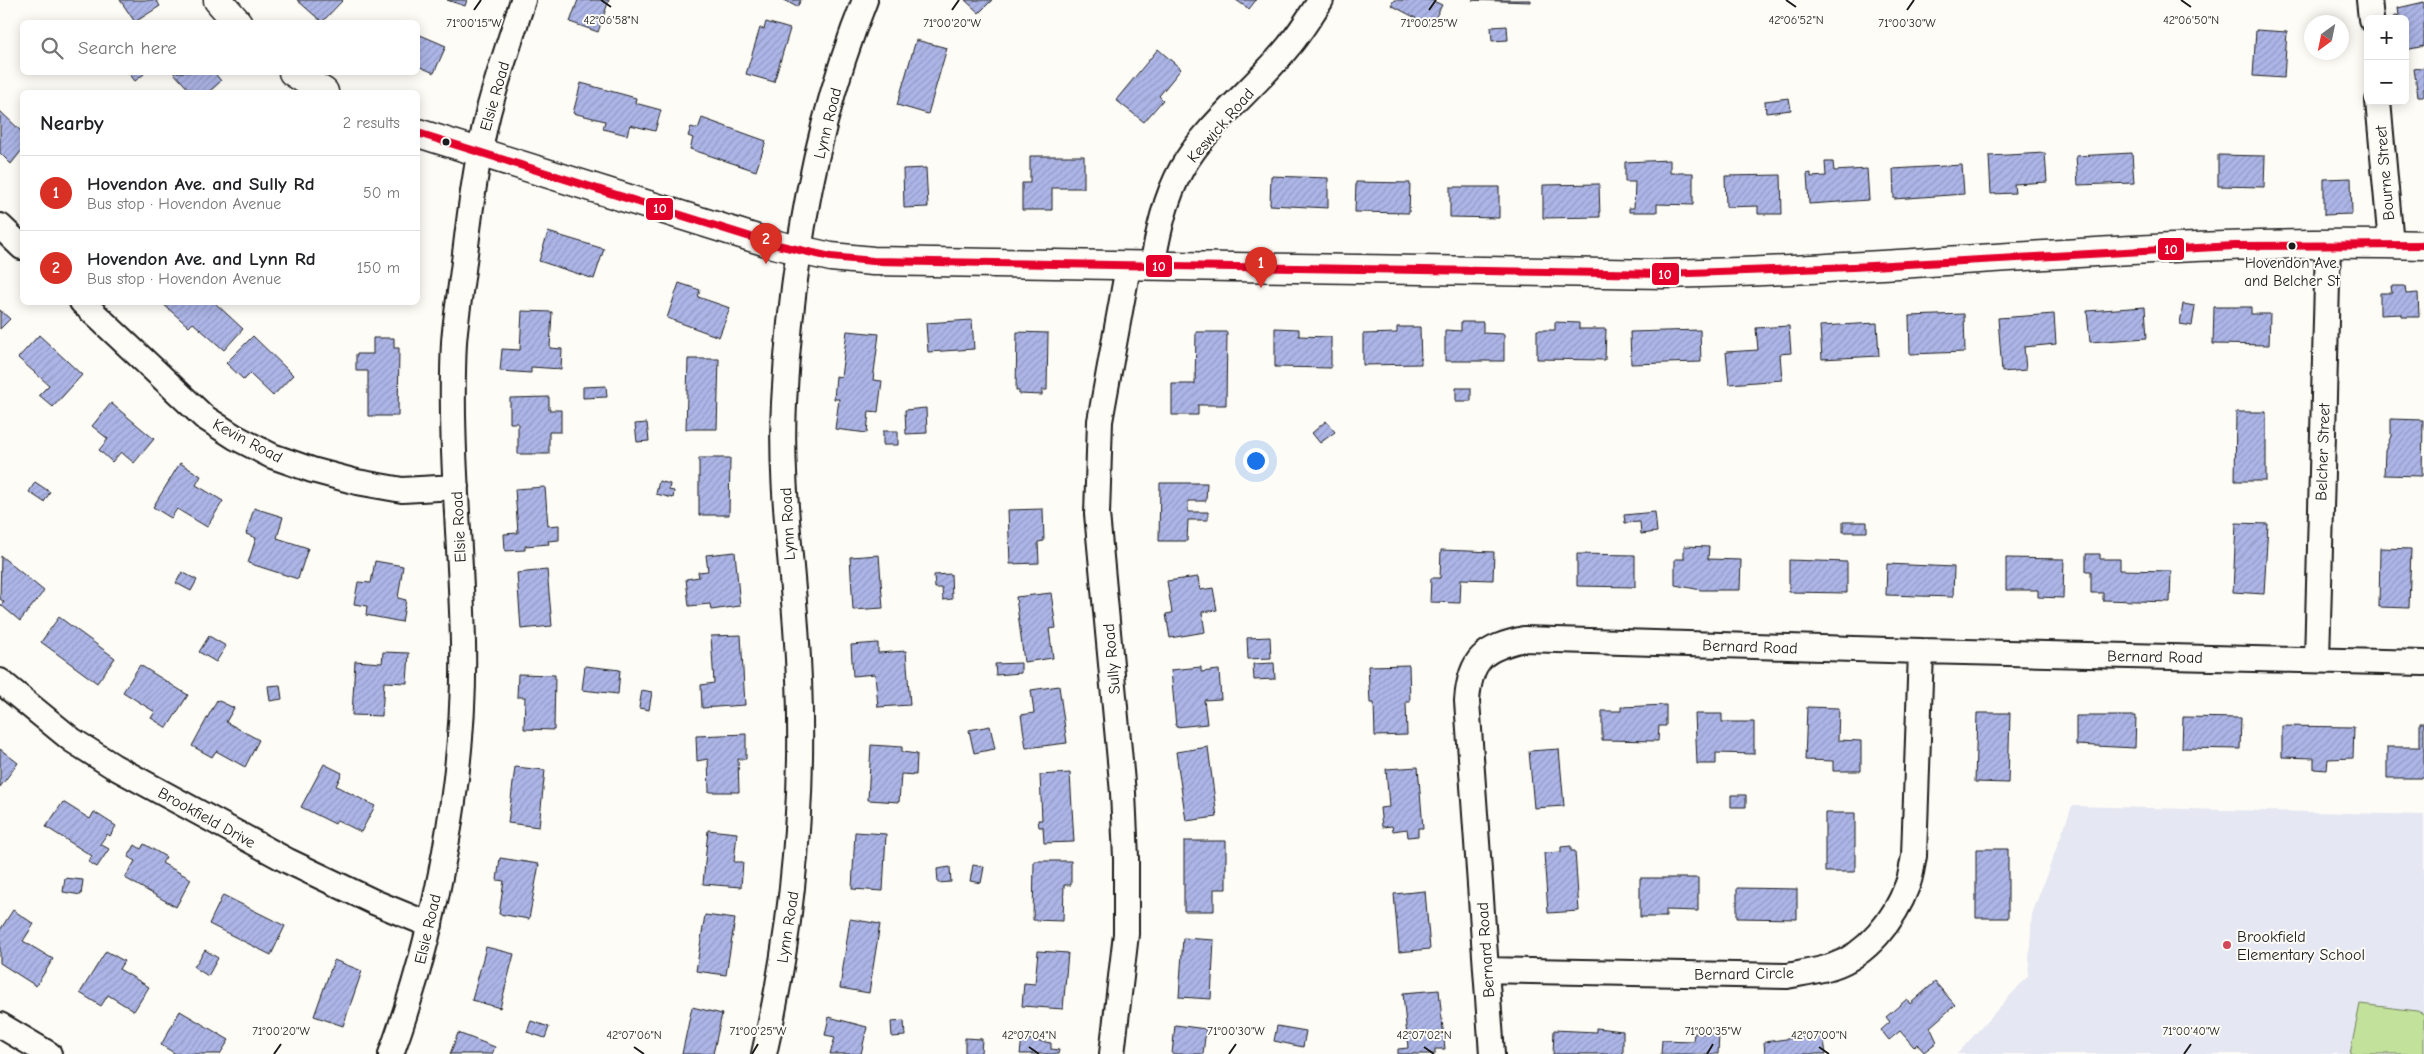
<!DOCTYPE html>
<meta charset="utf-8">
<style>
body{margin:0;font-family:"Comic Neue",sans-serif;background:#f6f6f6;color:#202124}
.controls{position:absolute;right:15px;top:15px;display:grid;overflow:hidden;border-radius:8px;box-shadow:0 2px 12px #0003}
.controls button{width:45px;height:45px;display:grid;place-items:center;padding:0;border:0;border-bottom:1px solid #e0e0e0;background:#fff;color:#202124;font:25px sans-serif}
.compass{position:absolute;left:2304px;top:15px;width:45px;height:45px;border-radius:50%;background:#fff;box-shadow:0 2px 12px #0003;rotate:213deg}
.you{position:absolute;left:1255px;top:460px;width:18px;height:18px;margin:-12px;border:4px solid #fff;border-radius:50%;background:#1a73e8;box-shadow:0 0 0 8px #1a73e833}
.badge{display:grid;place-items:center;width:32px;height:32px;border-radius:50%;background:#d93025;color:#fff;font-size:16px;font-weight:700}
.pin{position:absolute;translate:-50% -41px;filter:drop-shadow(0 1px 2px #0008)}
.pin::after{content:'';position:absolute;top:26px;width:18px;height:15px;background:inherit;clip-path:polygon(0 0,100% 0,50% 100%)}
.list{margin:0;padding:0;list-style:none}
h2{display:flex;justify-content:space-between;align-items:center;height:65px;margin:0;padding:0 20px;font-size:21px}
h2 small{font-size:16px;font-weight:400;color:#757577}
.list li{display:grid;grid-template-columns:32px 1fr auto;gap:15px;align-items:center;box-sizing:border-box;height:75px;padding:0 20px;border-top:1px solid #e0e0e0}
.list b{display:block;font-size:19px;white-space:nowrap}
.list p{margin:0;font-size:16px;white-space:nowrap;color:#757577}
.list em{font-size:16px;font-style:normal;color:#757577}
.icon{flex:none;width:28px;height:28px;fill:none;stroke:currentColor;stroke-width:2;stroke-linecap:round;stroke-linejoin:round}
.map{position:relative;flex:none;width:2424px;height:1054px;overflow:hidden}
.search{position:absolute;background:#fff;box-shadow:0 2px 12px #0003;left:20px;top:20px;width:400px;height:55px;display:flex;align-items:center;gap:12px;box-sizing:border-box;padding:0 18px;border-radius:8px;color:#757577;font-size:19px}
.panel{position:absolute;background:#fff;box-shadow:0 2px 12px #0003;left:20px;top:90px;width:400px;height:215px;border-radius:8px}
.map>svg:first-child{display:block}
.built{fill:#e5e7f2}
.garden{fill:#c2e29b;stroke:#6f7f5c}
.building{fill:url(#building-hatch);stroke:#1c1c1c}
.lines{fill:none;stroke-linecap:round;stroke-linejoin:round}
.minor-casing{stroke:#1c1c1c;stroke-width:28}
.tertiary-casing{stroke:#1c1c1c;stroke-width:31}
.minor{stroke:#fdfcf7;stroke-width:24}
.tertiary{stroke:#fdfcf7;stroke-width:28}
.bus-1-casing{stroke:#fdfcf7;stroke-width:11}
.bus-1{stroke:#e4002b;stroke-width:8}
.ticks{fill:none;stroke:#1c1c1c;stroke-width:2}
.bus-dot{fill:#1c1c1c;stroke:#fdfcf7;stroke-width:2}
.poi-dot{fill:#d1495b;stroke:#fdfcf7;stroke-width:2}
.labels{text-anchor:middle;stroke-width:4;stroke-linejoin:round;paint-order:stroke}
.bus-label{font-size:15px;fill:#1c1c1c;stroke:#fdfcf7}
.street-label{font-size:16px;fill:#1c1c1c;stroke:#fdfcf7}
.poi-label{font-size:16px;fill:#1c1c1c;stroke:#fdfcf7;text-anchor:start}
.ticks-label{font-size:12px;text-anchor:middle;fill:#1c1c1c;stroke:#fdfcf7;stroke-width:4;stroke-linejoin:round;paint-order:stroke}
.line-badge{stroke:#fdfcf7;stroke-width:2}
.badge-label{font-size:14px;text-anchor:middle;font-weight:bold;fill:#fff}
</style>
<div class="map">
<svg width="2424" height="1054" viewBox="0 0 2424 1054">
<defs>
<pattern id="building-hatch" width="6" height="6" patternUnits="userSpaceOnUse" patternTransform="scale(1.25)"><rect width="6" height="6" fill="#acb5e6"/><path d="M-1 1l2-2M0 6l6-6M5 7l2-2" fill="none" stroke="#939bc5"/></pattern>
</defs>
<rect width="100%" height="100%" fill="#fdfcf7"/>
<filter id="ink" filterUnits="userSpaceOnUse"><feTurbulence type="fractalNoise" baseFrequency=".02" numOctaves="2"/><feDisplacementMap in="SourceGraphic" scale="10" xChannelSelector="R" yChannelSelector="G"/><feConvolveMatrix kernelMatrix="1 2 1 2 8 2 1 2 1" color-interpolation-filters="sRGB"/></filter>
<g filter="url(#ink)">
<path class="built" d="M2072 806 2424 815V1054H1957L2028 976 2032 914Z"/>
<path class="garden" d="M2360 1004 2417 1011 2424 1014V1054H2350Z"/>
<path class="building" d="M120 0H156L160 6 135 22Z
M297 0H343L322 22Z
M447 0H467L465 6Z
M578 0H609L598 32 570 22Z
M784 0H801L797 7Z
M965 0H992L979 13Z
M1236 0H1256L1249 9Z
M1394 0H1431L1442 5 1431 26 1391 5Z
M1472 0H1531V2Z
M2424 2V46L2406 50 2405 19H2393V17L2399 15 2398 8Z
M766 22 790 29 774 82 746 74 760 28 764 29Z
M1507 26 1508 40 1492 41 1491 27Z
M2256 30 2287 32 2284 78 2253 76Z
M418 34 446 46 434 73 418 66Z
M916 40 947 48 928 114 897 105Z
M1158 49 1181 69 1159 96 1163 100 1144 122 1116 100Z
M2424 67V96H2418L2414 69Z
M128 72H143L144 74 135 81Z
M173 72H214L221 81 209 92H191Z
M581 83 636 98 635 103 661 110 655 131 630 125 627 135 603 129 605 121 573 113Z
M1789 98 1791 110 1766 113 1765 101Z
M0 111 22 132V150L11 164 0 153Z
M702 118 766 141 756 171 690 149 693 138 688 136 691 127 698 129Z
M2045 153 2047 182 2014 184 2015 193 1991 194 1989 156Z
M2132 153 2134 183 2078 185 2076 156Z
M2218 155 2265 156 2264 187 2218 186Z
M1030 156H1084V188H1052V210H1022V183H1030Z
M1670 160V173H1693V205L1657 204V212H1629V208H1634L1635 182H1625V162Z
M1825 162H1833L1834 171 1867 169 1869 200 1809 204 1807 174 1811 173V177L1826 176Z
M1962 165 1964 194 1894 199 1893 169Z
M926 168 928 207 904 208 903 169Z
M1781 175 1782 214H1758V206L1726 207 1725 176Z
M1271 176 1328 178V208L1270 205Z
M2351 178 2352 214 2324 215V179Z
M1356 182 1410 183 1409 213 1355 212Z
M1599 184 1600 217 1543 218V185Z
M1450 187H1499V218L1450 217Z
M548 232 604 249 594 279 539 261Z
M679 283 700 290 698 297 730 308 719 337 667 318Z
M2391 286H2405L2406 294 2418 293 2419 317H2402V314L2380 315V293H2392Z
M164 302H214L243 329 224 350 193 323 189 327 163 304Z
M2183 304 2195 306 2192 326 2180 324Z
M2145 307 2147 338 2090 342 2087 311Z
M2214 307H2251V314H2270L2269 345 2213 344Z
M0 310 10 319 0 329Z
M522 311 552 312 550 348 562 349 561 369 531 367V373L500 371 502 349 520 350Z
M1964 314 1965 352 1910 354 1909 316Z
M2054 314 2056 344 2024 347 2026 370 2002 372 1998 318Z
M972 320 974 349 928 352 926 323Z
M1461 322H1483V333L1504 334V361H1445V330L1461 331Z
M1555 322 1579 323V329H1606L1605 360 1537 359V330H1555Z
M1877 323 1879 356 1822 359 1820 326Z
M1789 326 1791 353 1780 354 1782 380 1729 384 1726 352 1758 350 1756 328Z
M1397 327H1420L1421 364 1363 365V334L1397 333Z
M1275 328 1299 329V336L1331 337V368L1275 367Z
M1700 330 1701 362 1631 364 1630 332Z
M847 331 879 334 873 380 882 381 878 412 869 411 867 433 835 429 839 399H834L836 376 841 377Z
M1017 332 1048 333 1047 390H1042V395L1019 394V391L1016 390Z
M1196 332H1227L1226 405H1198V415H1172V384H1195Z
M39 335 82 375 53 407 39 395 49 385 18 358Z
M253 336 293 375 273 396 250 374 244 380 226 363Z
M373 338H394V348H399L398 416H368V371H356V354H373Z
M688 359H719L717 429H686Z
M606 386 607 397 583 398V387Z
M1456 388H1471V401H1456Z
M549 397V410H561V432H549V454H518V423H510V398Z
M111 403 154 439 134 463 121 452 112 462 99 450 108 439 92 426Z
M926 408 927 433 906 434 905 410Z
M2236 412H2266V481H2235Z
M2391 419 2423 420 2422 476 2384 475 2385 451 2391 436Z
M1326 421 1335 432 1320 443 1312 433Z
M647 423 649 441 637 442 635 424Z
M883 431H898V445H883Z
M699 458H730L729 515H699Z
M180 463 201 476 196 485 223 501 207 527 177 509 171 518 153 507Z
M659 481 670 484 669 490 674 491 673 498 656 494Z
M35 482 50 492 44 502 29 492Z
M1160 483H1207L1206 501H1188V512H1208V520H1188L1187 541H1159Z
M545 487 548 526 559 525V540L548 541 549 544 525 546V550L505 551 504 534 518 533 515 489Z
M254 508 283 517 277 538 308 548 298 579 248 563 256 538 246 534Z
M1043 509 1044 541 1038 542 1039 563 1010 564 1008 510Z
M1655 512 1657 532 1641 534 1640 522 1625 523 1624 515Z
M1843 522H1867V532H1843Z
M2236 523 2268 524 2264 594 2233 592Z
M1684 546 1709 547 1708 559 1741 560 1740 590H1701L1675 585V559H1684Z
M2380 548 2411 549 2409 608 2379 607Z
M1441 550 1494 552 1493 580 1461 579 1460 603 1430 602 1431 578H1440Z
M735 552 740 606 711 610 710 604 689 606 686 579 699 577 698 572 708 571 706 555Z
M1577 554 1635 555V587L1577 586Z
M2086 554H2100V559H2120V570L2171 571 2170 602 2103 600V593H2091V571H2086Z
M879 555 883 608 853 610 850 557Z
M1 556 44 591 20 621 1 605 4 602 0 599Z
M2006 558 2064 559 2063 598 2038 597V590H2006Z
M1789 560 1847 562V593L1789 592Z
M375 561 403 566 398 598 406 600 402 622 366 615 367 606 354 604 358 582 371 583Z
M1887 564 1954 567 1953 597 1886 595Z
M547 570 552 626 521 629 517 573Z
M182 572 197 580 191 591 176 583Z
M951 574 952 599 943 600 942 588H935L934 575Z
M1198 577 1200 590 1213 588 1217 610 1202 612 1205 632 1170 638 1166 614 1172 613 1167 581Z
M1051 593 1056 628 1049 629 1053 658 1024 662 1016 597Z
M59 617 115 658 97 683 41 642Z
M741 635 745 705 702 708 701 685 714 683 711 636Z
M209 636 226 646 216 662 199 652Z
M1270 637 1271 658 1248 659 1247 638Z
M878 643V653L906 651 910 705 878 707 875 674 853 676 851 645Z
M383 652 409 653 407 683 384 682 382 716 352 715 355 661 382 663Z
M1021 663V673L996 675 995 664Z
M1274 663 1275 679 1254 680 1253 664Z
M140 665 188 695 167 728 151 718 155 712 123 692Z
M1409 665 1410 702H1406L1407 735 1375 736 1374 703H1370L1368 666Z
M585 666 620 670 618 694 582 690Z
M1201 667V672L1219 670 1221 699 1204 700 1207 724 1176 727 1171 670Z
M518 674 555 675 554 730 524 729 525 697H517Z
M280 685 282 699 270 701 268 686Z
M1059 686 1067 743 1026 748 1021 715 1034 713 1031 690Z
M642 690 652 692 649 710 639 708Z
M217 700 234 708 226 722 259 740 245 767 216 751 212 757 192 746Z
M1666 705V726H1659L1658 741 1602 740V711H1621V707Z
M1807 707 1839 708 1838 740 1861 741V771H1833V761L1805 760Z
M1977 713H2010L2008 783 1975 782Z
M1695 714H1722V722H1754V754L1716 753V764H1697Z
M2076 716H2136L2135 748 2076 745Z
M2183 717 2241 718 2240 749 2182 748Z
M2420 723H2424V778H2387V747H2420Z
M990 726 995 749 974 753 969 730Z
M2282 726 2354 727 2353 758 2328 759 2327 770 2314 769V758L2282 757Z
M746 734V759H738L739 792H709L708 759 697 761 696 736Z
M871 745 902 747V752L917 754 916 775 901 774 899 802 868 800Z
M1208 747 1217 817 1186 821 1176 752Z
M0 749 18 763 0 787Z
M1559 749 1564 806 1534 808 1529 751Z
M324 764 342 773 336 786 375 806 361 832 337 820 335 824 301 807Z
M515 767 545 770 539 827 508 823Z
M1418 767 1423 828H1418V836L1408 837 1407 829 1393 831 1392 826 1382 827 1380 808 1389 807 1386 769Z
M1070 773 1074 842 1044 843 1043 827H1039L1038 820H1042L1040 775Z
M1731 795H1746V807H1731Z
M63 802 90 819 94 812 116 826 110 836 107 834 100 844 109 849 97 867 88 862 92 856 46 827Z
M1825 813H1855V872H1825Z
M708 830 737 833 734 862H743L741 887 703 884Z
M855 832 886 834 883 891 852 889Z
M1184 841H1226V889H1214V911H1184Z
M144 844 166 857 162 863 191 879 176 907 125 878 135 861 128 857 135 845 141 849Z
M1571 846V851H1575L1579 911 1548 913 1544 853 1561 852V847Z
M1976 849H2008V918H1976Z
M500 858 539 864 529 919 499 914 504 881 497 880Z
M1034 861H1071V885H1064L1063 921 1033 920Z
M973 865 984 867 981 883 970 881Z
M950 867 951 882 938 883 937 869Z
M65 878 83 880 81 895 63 892Z
M1640 878H1698V911L1666 910V917H1640Z
M1737 888 1797 889V919L1737 918Z
M1425 891 1430 949 1399 952 1394 894Z
M223 895 285 926 271 955 209 924Z
M13 910 34 924 23 941 53 959 36 986 0 963V930Z
M705 915 735 919 726 975 696 971Z
M850 919 880 924 869 993 840 988Z
M1183 938 1214 940 1211 999 1179 997Z
M486 947 514 954 500 1008 472 1000Z
M205 950 218 958 208 976 194 967Z
M106 951 124 961 119 969 149 987 134 1011 108 995 101 1006 80 993Z
M1038 951 1068 953 1063 1009 1022 1006 1024 983 1035 984Z
M334 960 362 971 343 1026 314 1016Z
M1935 982 1955 1005 1930 1027 1937 1042 1924 1052 1917 1044 1914 1047 1900 1031 1889 1040 1881 1030 1890 1022 1886 1017 1907 999 1910 1004Z
M1439 990 1445 1049H1435V1054H1398V1049L1408 1048 1403 993Z
M692 1007 722 1014 713 1054H682Z
M180 1011 229 1040 220 1054H176L161 1045Z
M829 1017 867 1027 861 1054H830L835 1037 825 1035Z
M531 1021 549 1027 545 1038 527 1032Z
M904 1021 905 1036 892 1037 891 1022Z
M1175 1025 1206 1029 1203 1054H1172Z
M1277 1026 1306 1031 1303 1047 1274 1041Z
M1596 1028 1623 1031V1054H1553L1554 1030 1596 1032Z
M458 1033 495 1047 492 1054H450Z
M1694 1033 1719 1034 1718 1054H1661L1662 1040 1693 1041Z
M1823 1034 1826 1054H1765L1764 1042Z
M965 1038 982 1039 981 1053H965Z
M1022 1038 1051 1043V1049L1059 1050 1058 1054H1020Z"/>
<g class="lines">
<defs>
<path id="minor" d="M2369 0 2371 19
M2378 101 2391 244
M0 226 22 247
M1152 267C1158 233 1165 198 1182 168 1208 123 1255 88 1288 47 1300 33 1310 16 1321 0
M82 302 204 417 235 437 272 456 312 470 357 482 402 490 456 487
M2317 660 2328 245
M0 681 72 740 113 766 288 861 374 902 430 925
M1486 970 1787 976C1802 973 1818 971 1833 966 1867 955 1895 919 1907 886 1911 877 1912 866 1914 856L1921 651
M0 1025 49 1054
M391 1054C436 931 466 774 463 643 461 543 449 442 454 342 456 315 461 288 464 262 470 212 476 162 488 113 498 75 511 38 523 0
M764 1054C796 914 807 771 796 628 791 553 780 479 784 403 791 268 814 126 865 0
M1112 1054 1126 934V858L1123 793 1097 514 1100 421 1128 267
M1492 1054 1467 701C1470 658 1484 648 1524 639L1921 651 2424 663"/>
<path id="tertiary" d="M218 0 237 22
M293 72 324 92
M418 133 773 244 831 257 873 261 1663 274C1917 270 2170 237 2424 245"/>
</defs>
<use href="#minor" class="minor-casing"/>
<use href="#tertiary" class="tertiary-casing"/>
<use href="#minor" class="minor"/>
<use href="#tertiary" class="tertiary"/>
<defs>
<path id="bus-1" d="M418 133 773 244 831 257 873 261 1663 274 1853 267 2234 246 2424 245"/>
</defs>
<use href="#bus-1" class="bus-1-casing"/>
<use href="#bus-1" class="bus-1"/>
</g>
</g>
<path class="ticks" d="M601 0 611 7M1786 0 1796 7M2181 0 2191 7M474 10 481 0M952 10 959 0M1429 10 1436 0M1907 10 1914 0M634 1047 644 1054M1029 1047 1039 1054M1424 1047 1434 1054M1819 1047 1829 1054M274 1054 281 1044M752 1054 758 1044M1229 1054 1236 1044M1707 1054 1713 1044M2184 1054 2191 1044"/>
<g class="bus-dot">
<circle cx="446" cy="142" r="4.5"/>
<circle cx="2292" cy="246" r="4.5"/>
</g>
<circle class="poi-dot" cx="2227" cy="945" r="5"/>
<g class="labels">
<g class="bus-label">
<text x="2292" y="268">Hovendon Ave.<tspan x="2292" dy="18">and Belcher St</tspan></text>
</g>
<g class="street-label">
<text transform="translate(494 96) rotate(-74)" y="6">Elsie Road</text>
<text transform="translate(827 123) rotate(-76)" y="6">Lynn Road</text>
<text transform="translate(1220 125) rotate(-49)" y="6">Keswick Road</text>
<text transform="translate(2384 173) rotate(-95)" y="6">Bourne Street</text>
<text transform="translate(248 440) rotate(28)" y="6">Kevin Road</text>
<text transform="translate(2322 452) rotate(-88)" y="6">Belcher Street</text>
<text transform="translate(787 524) rotate(-93)" y="6">Lynn Road</text>
<text transform="translate(458 527) rotate(-93)" y="6">Elsie Road</text>
<text transform="translate(1750 646) rotate(2)" y="6">Bernard Road</text>
<text transform="translate(2155 656) rotate(1)" y="6">Bernard Road</text>
<text transform="translate(1111 659) rotate(-95)" y="6">Sully Road</text>
<text transform="translate(207 817) rotate(29)" y="6">Brookfield Drive</text>
<text transform="translate(787 927) rotate(-81)" y="6">Lynn Road</text>
<text transform="translate(427 929) rotate(-77)" y="6">Elsie Road</text>
<text transform="translate(1485 950) rotate(-94)" y="6">Bernard Road</text>
<text transform="translate(1744 973) rotate(-1)" y="6">Bernard Circle</text>
</g>
<g class="poi-label">
<text x="2237" y="942">Brookfield<tspan x="2237" dy="18">Elementary School</tspan></text>
</g>
</g>
<g class="ticks-label">
<text x="611" y="24">42°06'58"N</text>
<text x="1796" y="24">42°06'52"N</text>
<text x="2191" y="24">42°06'50"N</text>
<text x="474" y="27">71°00'15"W</text>
<text x="952" y="27">71°00'20"W</text>
<text x="1429" y="27">71°00'25"W</text>
<text x="1907" y="27">71°00'30"W</text>
<text x="281" y="1035">71°00'20"W</text>
<text x="758" y="1035">71°00'25"W</text>
<text x="1236" y="1035">71°00'30"W</text>
<text x="1713" y="1035">71°00'35"W</text>
<text x="2191" y="1035">71°00'40"W</text>
<text x="634" y="1039">42°07'06"N</text>
<text x="1029" y="1039">42°07'04"N</text>
<text x="1424" y="1039">42°07'02"N</text>
<text x="1819" y="1039">42°07'00"N</text>
</g>
<g class="line-badge">
<rect x="645" y="197" width="29" height="24" rx="5" fill="#e4002b"/>
<rect x="2157" y="237" width="28" height="24" rx="5" fill="#e4002b"/>
<rect x="1145" y="254" width="28" height="24" rx="5" fill="#e4002b"/>
<rect x="1651" y="262" width="29" height="24" rx="5" fill="#e4002b"/>
</g>
<g class="badge-label">
<text x="660" y="213">10</text>
<text x="2171" y="254">10</text>
<text x="1159" y="271">10</text>
<text x="1665" y="279">10</text>
</g>
</svg>
<div class="controls">
<button>+</button>
<button>−</button>
</div>
<svg class="compass" viewBox="-18 -18 36 36"><path d="M0-13l5 13h-10z" fill="#e53935"/><path d="M0 13l5-13h-10z" fill="#757577"/></svg>
<div class="you"></div>
<div class="pin badge" style="left:1261px;top:288px">1</div>
<div class="pin badge" style="left:766px;top:264px">2</div>
<div class="search"><svg class="icon" aria-label="search" viewBox="0 0 24 24"><circle cx="10" cy="10" r="6"/><path d="M15 15l6 6"/></svg>Search here</div>
<section class="panel">
<h2>Nearby<small>2 results</small></h2>
<ul class="list">
<li><span class="badge">1</span><div><b>Hovendon Ave. and Sully Rd</b><p>Bus stop · Hovendon Avenue</p></div><em>50 m</em></li>
<li><span class="badge">2</span><div><b>Hovendon Ave. and Lynn Rd</b><p>Bus stop · Hovendon Avenue</p></div><em>150 m</em></li>
</ul>
</section>
</div>
